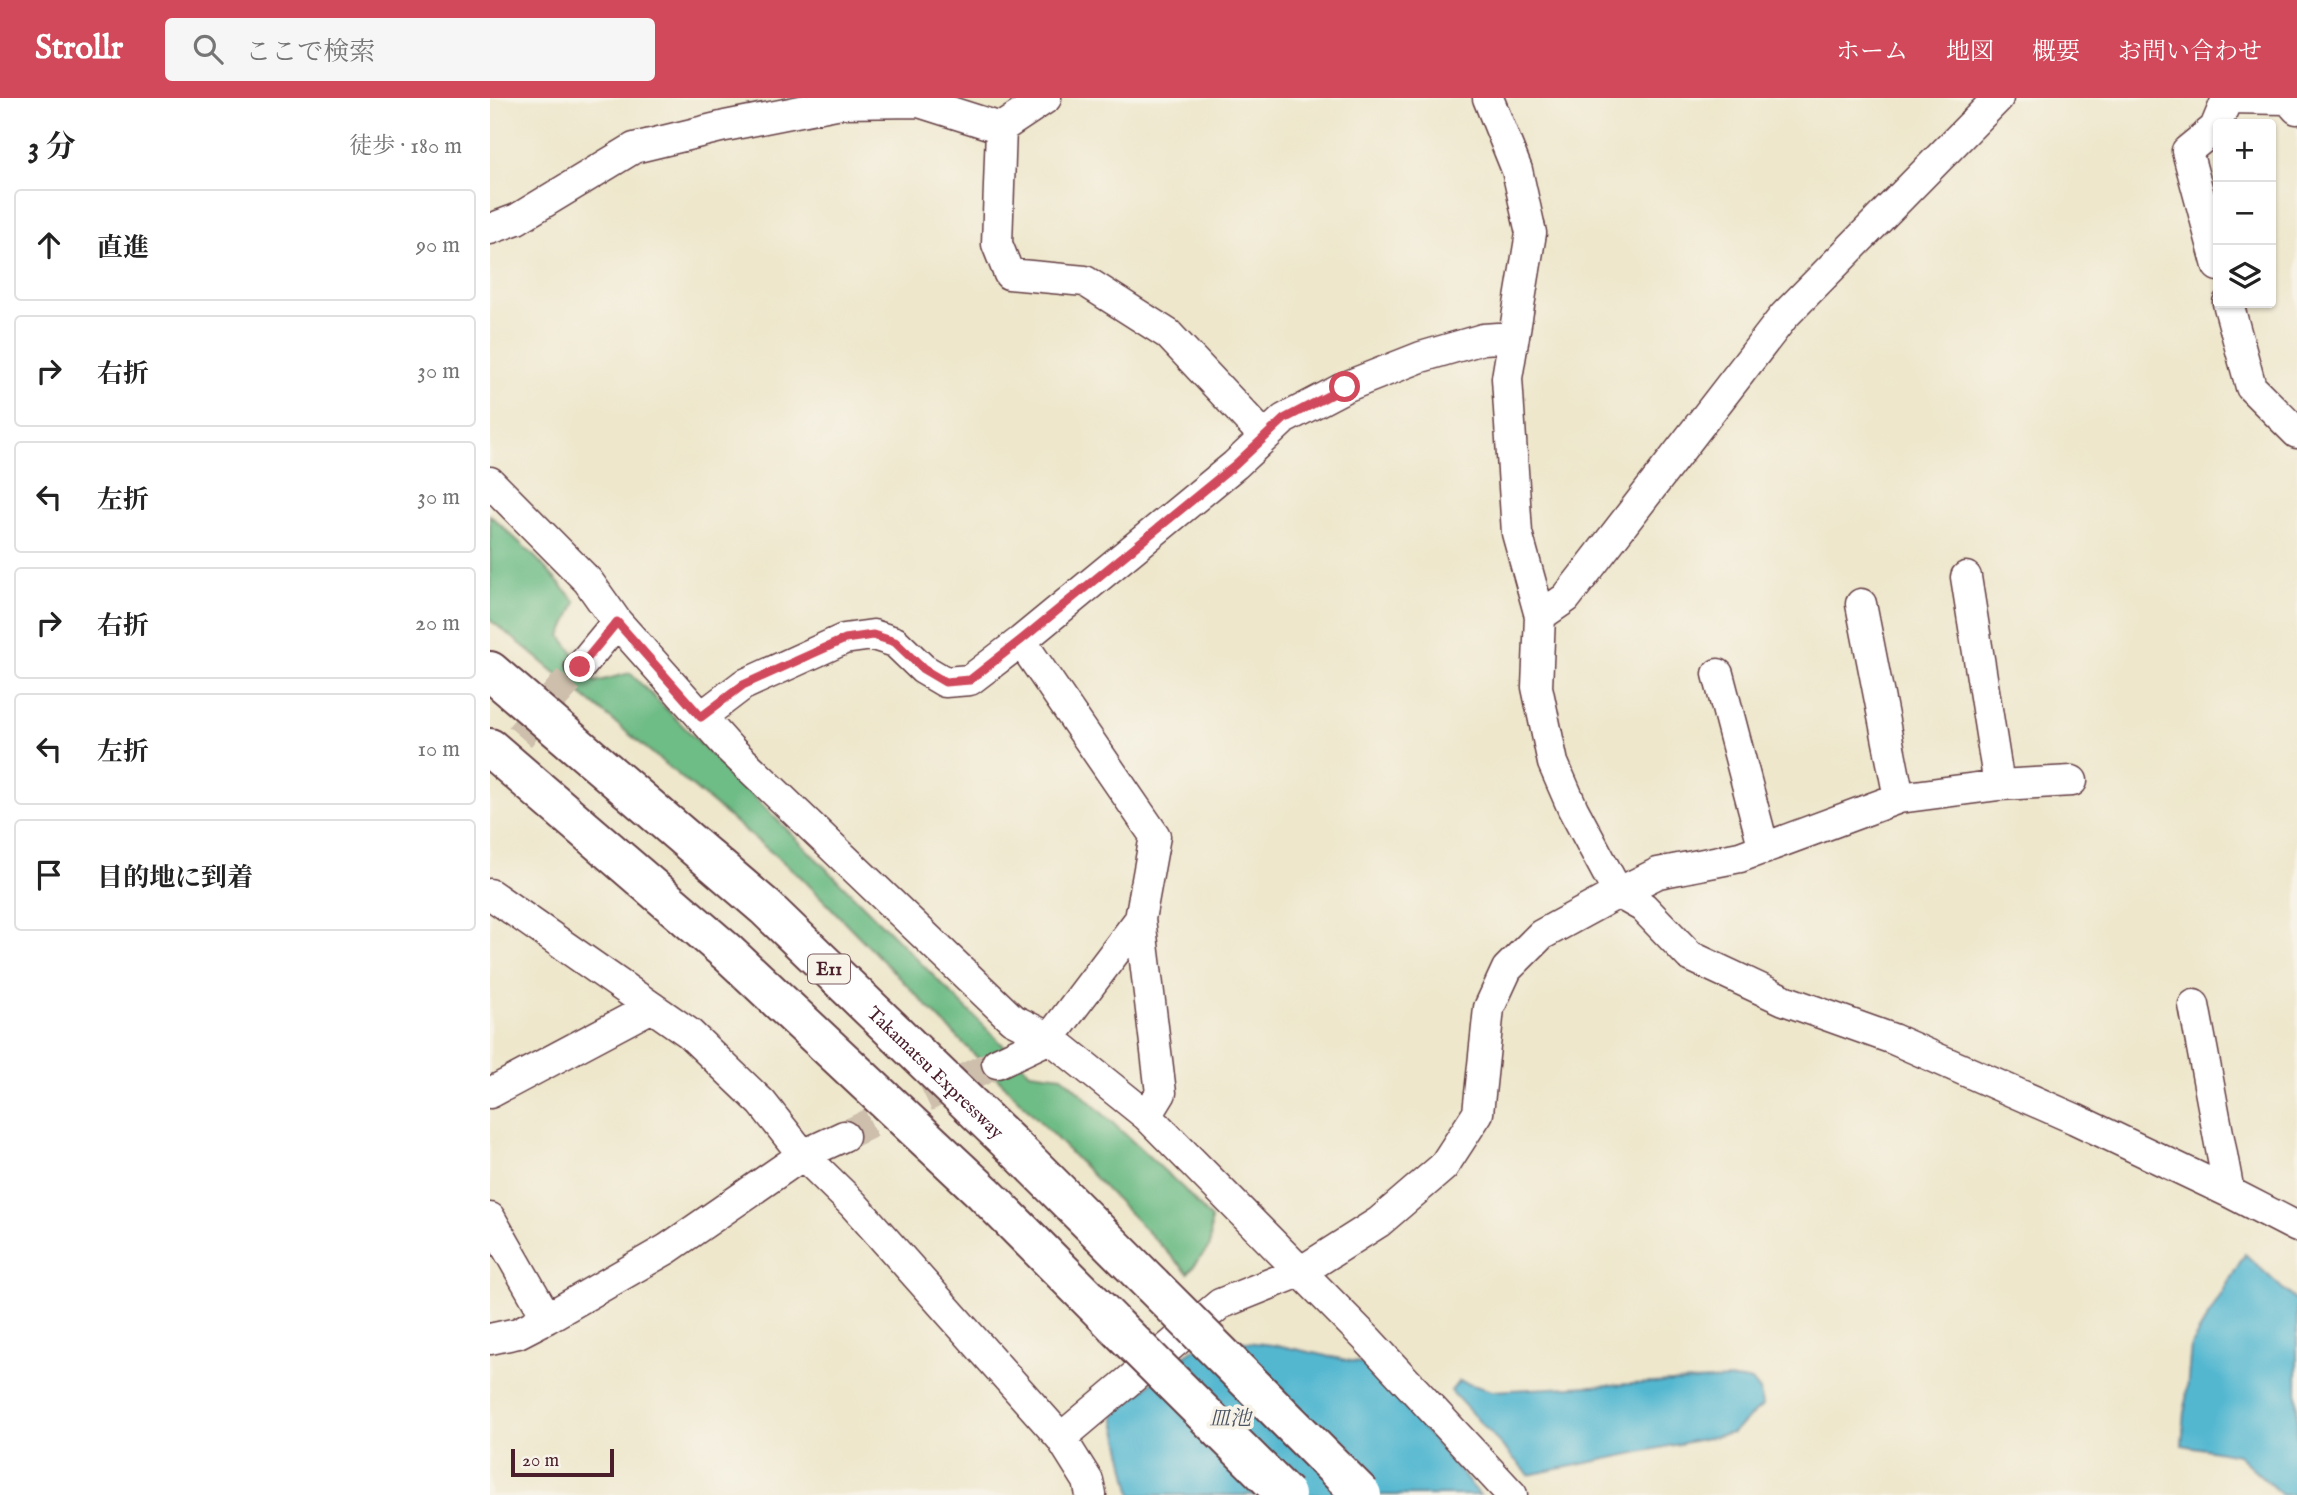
<!DOCTYPE html>
<html lang="ja">
<meta charset="utf-8">
<style>
body{margin:0;font-family:"IM FELL English","Noto Serif JP",serif;background:#f6f6f6;color:#222}
.controls{position:absolute;right:21px;top:21px;display:grid;overflow:hidden;border-radius:7px;box-shadow:0 2px 5px #0004}
.controls button{width:63px;height:63px;display:grid;place-items:center;padding:0;border:0;border-bottom:2px solid #e0e0e0;background:#fff;color:#222;font:35px sans-serif}
.scale{position:absolute;left:21px;bottom:18px;width:103px;box-sizing:border-box;padding-left:7px;border:4px solid #4a1f2b;border-top:0;font-size:19px;line-height:24px;white-space:nowrap;color:#4a1f2b;-webkit-text-stroke:5px #f7f3e8;paint-order:stroke}
.stop{position:absolute;width:21px;height:21px;margin:-16px;border:5px solid #d1495b;border-radius:50%;background:#fff}
.stop.end{background:#d1495b;border-color:#fff;box-shadow:0 2px 7px #0008}
.list{margin:0;padding:0;list-style:none}
h2{display:flex;justify-content:space-between;align-items:center;height:91px;margin:0;padding:0 28px;font-size:30px}
h2 small{font-size:23px;font-weight:400;color:#767676}
.list li{display:grid;grid-template-columns:46px 1fr auto;gap:21px;align-items:center;box-sizing:border-box;height:112px;margin:0 14px 14px;padding:0 14px;border:2px solid #e0e0e0;border-radius:7px}
.list b{display:block;font-size:26px;white-space:nowrap}
.list em{font-size:23px;font-style:normal;color:#767676}
.icon{flex:none;width:38px;height:38px;fill:none;stroke:currentColor;stroke-width:2;stroke-linecap:round;stroke-linejoin:round}
.map{position:relative;flex:none;width:1807px;height:1397px;overflow:hidden}
header{display:flex;align-items:center;gap:42px;box-sizing:border-box;height:98px;padding:0 35px;background:#d1495b;color:#fff}
header strong{font-size:33px}
nav{display:flex;gap:38px;margin-inline-start:auto;font-size:24px}
.search{width:490px;height:63px;background:#f6f6f6;display:flex;align-items:center;gap:18px;box-sizing:border-box;padding:0 24px;border-radius:7px;color:#767676;font-size:26px}
main{display:flex}
aside{flex:1;background:#fff}
.map>svg:first-child{display:block}
.forest{fill:#6ebc86;stroke:#5c6e58;stroke-width:2}
.water{fill:#52b7d0;stroke:#4e6b7e;stroke-width:2}
.lines{fill:none;stroke-linecap:round;stroke-linejoin:round}
.minor-tunnel{stroke:#cdbfac;stroke-width:30;stroke-dasharray:30 15;stroke-linecap:butt}
.minor-casing{stroke:#633d43;stroke-width:33}
.motorway-casing{stroke:#633d43;stroke-width:42}
.minor{stroke:#fff;stroke-width:30}
.motorway{stroke:#fff;stroke-width:38}
.motorway-bridge-casing{stroke:#633d43;stroke-width:42;stroke-linecap:butt}
.motorway-bridge{stroke:#fff;stroke-width:38}
.route{stroke:#d1495b;stroke-width:9}
.labels{text-anchor:middle;stroke-width:7;stroke-linejoin:round;paint-order:stroke}
.shield{fill:#f7f3e8;stroke:#7e5f64;stroke-width:2}
.shield-label{font-size:18px;font-weight:bold;fill:#4a1f2b}
.street-label{font-size:19px;fill:#4a1f2b;stroke:#f7f3e8}
.water-label{font-size:21px;font-style:italic;fill:#4d5465;stroke:#f7f3e8}
</style>
<header>
<strong>Strollr</strong>
<div class="search"><svg class="icon" aria-label="search" viewBox="0 0 24 24"><circle cx="10" cy="10" r="6"/><path d="M15 15l6 6"/></svg>ここで検索</div>
<nav><a>ホーム</a><a>地図</a><a>概要</a><a>お問い合わせ</a></nav>
</header>
<main>
<aside>
<h2>3 分<small>徒歩 · 180 m</small></h2>
<ul class="list">
<li><svg class="icon" aria-label="ahead" viewBox="0 0 24 24"><path d="M12 20V5M6 11l6-6 6 6"/></svg><div><b>直進</b></div><em>90 m</em></li>
<li><svg class="icon" aria-label="right" viewBox="0 0 24 24"><path d="M7 20v-9h11M14 6l5 5-5 5"/></svg><div><b>右折</b></div><em>30 m</em></li>
<li><svg class="icon" aria-label="left" viewBox="0 0 24 24"><path d="M17 20v-9H6M10 6l-5 5 5 5"/></svg><div><b>左折</b></div><em>30 m</em></li>
<li><svg class="icon" aria-label="right" viewBox="0 0 24 24"><path d="M7 20v-9h11M14 6l5 5-5 5"/></svg><div><b>右折</b></div><em>20 m</em></li>
<li><svg class="icon" aria-label="left" viewBox="0 0 24 24"><path d="M17 20v-9H6M10 6l-5 5 5 5"/></svg><div><b>左折</b></div><em>10 m</em></li>
<li><svg class="icon" aria-label="arrive" viewBox="0 0 24 24"><path d="M6 21V4h12l-3 4 3 4H6"/></svg><div><b>目的地に到着</b></div></li>
</ul>
</aside>
<div class="map">
<svg width="1807" height="1397" viewBox="0 0 1807 1397">
<rect width="100%" height="100%" fill="#f7f3e8"/>
<filter id="ink" filterUnits="userSpaceOnUse"><feTurbulence type="fractalNoise" baseFrequency=".0143" numOctaves="2"/><feDisplacementMap in="SourceGraphic" scale="14" xChannelSelector="R" yChannelSelector="G"/><feConvolveMatrix kernelMatrix="1 2 1 2 8 2 1 2 1" color-interpolation-filters="sRGB"/></filter>
<filter id="wash" filterUnits="userSpaceOnUse"><feTurbulence type="fractalNoise" baseFrequency=".00686" numOctaves="4" result="noise"/><feDisplacementMap in="SourceGraphic" scale="28" xChannelSelector="R" yChannelSelector="G"/><feGaussianBlur stdDeviation="1.57" result="paint"/><feColorMatrix in="noise" values="0 0 0 0 0 0 0 0 0 0 0 0 0 0 0 0 0 1.4 0 .05"/><feComposite in="paint" operator="in"/></filter>
<g filter="url(#wash)">
<rect width="100%" height="100%" fill="#eee7cc"/>
<path class="forest" d="M0 417 47 461 86 504 71 538 105 584 140 575 540 974 572 978 694 1091 721 1121 720 1148 698 1175 310 778 32 547 0 522Z"/>
<path class="water" d="M1755 1156 1807 1204V1397H1792L1748 1357 1692 1347 1701 1247Z
M721 1240 791 1248 879 1267 990 1397H642L624 1318 686 1263Z
M1243 1281 1262 1283 1270 1293 1272 1308 1242 1335 1039 1377 961 1293 969 1283 1002 1293Z"/>
</g>
<g filter="url(#ink)">
<g class="lines">
<path class="minor-tunnel" d="M0 672 90 569
M354 1038 507 965"/>
<defs>
<path id="minor" d="M1736 0 1798 1 1807 11
M511 30 507 146 519 176 595 183 678 236 774 338
M0 131 27 121 144 50 235 28 351 5 429 4 511 30 556 0
M1728 168 1697 53 1725 30 1737 1
M1738 205 1761 289 1807 335
M0 384 98 483 127 524 240 651 522 921 560 940 657 1018 877 1241 1022 1397
M1476 479 1509 687
M1371 506 1409 700
M1050 518 1076 500 1294 218 1508 0
M90 569 127 524
M1228 576 1274 751
M211 619 253 587 354 541 383 537 405 544 433 571 455 584 480 582 531 543 745 367 794 321 855 289 931 259 993 241 1022 239
M1128 795 1153 809 1200 858 1294 902 1403 941 1585 1021 1739 1094 1807 1129
M1128 795 1168 775 1250 759 1409 700 1509 687 1582 683
M0 796 199 935 272 1005 313 1057 363 1106 571 1340 598 1383 601 1397
M650 821 671 995 657 1018
M1704 907 1739 1094
M507 965 560 940 650 821 665 738 531 543
M0 995 162 909
M0 1120 57 1220
M0 1241 28 1235 57 1220 177 1151 313 1057 354 1038
M571 1340 730 1206 812 1173 889 1124 953 1069 988 1015 999 910 1017 871 1051 837 1128 795 1083 711 1063 665 1047 589 1050 518 1027 435 1017 280 1041 135 1027 72 998 0"/>
<g id="motorway">
<path id="s1" d="M0 573 275 809 534 1059 662 1187"/>
<path d="M0 650 238 855 494 1095 625 1227"/>
</g>
</defs>
<use href="#minor" class="minor-casing"/>
<use href="#motorway" class="motorway-casing"/>
<use href="#minor" class="minor"/>
<use href="#motorway" class="motorway"/>
<defs>
<path id="motorway-bridge" d="M662 1187 872 1397
M625 1227 796 1397"/>
</defs>
<use href="#motorway-bridge" class="motorway-bridge-casing"/>
<use href="#motorway-bridge" class="motorway-bridge"/>
</g>
</g>
<g class="lines" filter="url(#ink)">
<path class="route" d="M90 569 127 524 211 619 253 587 355 541 383 537 405 544 433 571 455 584 480 582 531 542 745 367 794 321 855 289"/>
</g>
<g class="labels">
<rect class="shield" x="318" y="856.5" width="42" height="29" rx="5"/>
<g class="shield-label">
<text x="339" y="877">E11</text>
</g>
<g class="street-label">
<text dy="7" stroke="none"><textPath href="#s1" startOffset="600">Takamatsu Expressway</textPath></text>
</g>
<g class="water-label">
<text x="740" y="1327">皿池</text>
</g>
</g>
</svg>
<div class="controls">
<button>+</button>
<button>−</button>
<button><svg class="icon" aria-label="layers" viewBox="0 0 24 24"><path d="M12 4l9 5-9 5-9-5zM3 14l9 5 9-5"/></svg></button>
</div>
<div class="scale">20 m</div>
<div class="stop" style="left:855px;top:289px"></div>
<div class="stop end" style="left:90px;top:569px"></div>
</div>
</main>
